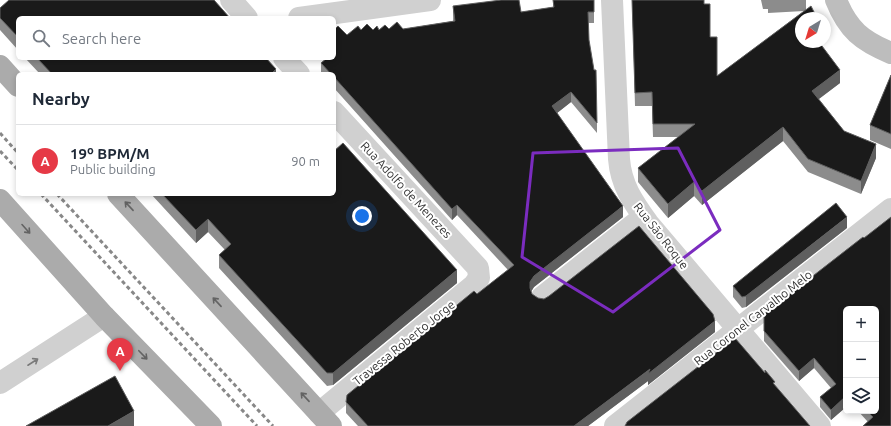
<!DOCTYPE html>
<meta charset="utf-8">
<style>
body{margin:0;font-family:Ubuntu,sans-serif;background:#f6f6f7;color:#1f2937}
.controls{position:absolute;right:12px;bottom:12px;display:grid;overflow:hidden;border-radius:6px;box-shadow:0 2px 6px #0003}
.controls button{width:36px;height:36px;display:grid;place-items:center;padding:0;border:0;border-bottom:1px solid #e0e1e3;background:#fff;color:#1f2937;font:20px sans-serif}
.compass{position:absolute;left:795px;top:12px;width:36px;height:36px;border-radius:50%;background:#fff;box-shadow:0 2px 6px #0003;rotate:218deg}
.you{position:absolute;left:362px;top:216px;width:14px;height:14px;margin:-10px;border:3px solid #fff;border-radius:50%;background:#1a73e8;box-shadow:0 0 0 6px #1a73e833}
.badge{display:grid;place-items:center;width:26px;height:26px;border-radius:50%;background:#e63946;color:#fff;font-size:13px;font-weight:700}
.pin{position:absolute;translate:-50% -33px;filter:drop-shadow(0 1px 2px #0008)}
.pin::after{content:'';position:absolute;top:21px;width:14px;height:12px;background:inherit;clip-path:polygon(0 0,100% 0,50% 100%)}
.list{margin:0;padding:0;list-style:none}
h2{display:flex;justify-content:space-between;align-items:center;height:52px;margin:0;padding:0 16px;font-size:17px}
h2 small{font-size:13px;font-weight:400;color:#747a83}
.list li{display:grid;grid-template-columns:26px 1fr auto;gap:12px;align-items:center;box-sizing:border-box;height:72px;padding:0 16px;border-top:1px solid #e0e1e3}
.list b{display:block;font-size:15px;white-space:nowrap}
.list p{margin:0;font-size:13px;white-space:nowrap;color:#747a83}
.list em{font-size:13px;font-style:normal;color:#747a83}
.icon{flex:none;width:22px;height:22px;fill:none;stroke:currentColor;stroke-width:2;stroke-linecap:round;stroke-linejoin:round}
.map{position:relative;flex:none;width:891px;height:426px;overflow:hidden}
.search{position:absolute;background:#fff;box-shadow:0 2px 6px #0003;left:16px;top:16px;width:320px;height:44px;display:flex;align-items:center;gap:10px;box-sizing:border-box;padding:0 14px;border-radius:6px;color:#747a83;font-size:15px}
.panel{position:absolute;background:#fff;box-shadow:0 2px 6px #0003;left:16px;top:72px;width:320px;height:124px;border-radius:6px}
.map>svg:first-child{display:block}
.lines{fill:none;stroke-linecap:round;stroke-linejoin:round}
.minor{stroke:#d0d0d0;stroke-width:22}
.secondary{stroke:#bdbdbd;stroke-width:22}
.primary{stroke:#ababab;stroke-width:22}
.rail{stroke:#888;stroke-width:3;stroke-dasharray:4 3;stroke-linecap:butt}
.wall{fill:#8c8c8c}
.shaded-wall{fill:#5f5f5f}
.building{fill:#1a1a1a;stroke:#5f5f5f}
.oneway{stroke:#636363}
.oneway2{stroke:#7a7a7a}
.marked{fill:none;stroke:#7b2cbf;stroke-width:3;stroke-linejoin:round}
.labels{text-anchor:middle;stroke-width:4;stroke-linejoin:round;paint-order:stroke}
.street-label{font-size:12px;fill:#333;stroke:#fff}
</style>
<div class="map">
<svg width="891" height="426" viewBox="0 0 891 426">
<rect width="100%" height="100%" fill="#fff"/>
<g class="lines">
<path class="minor" d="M231 0 247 18
M612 0 619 159C621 185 633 202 648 223L820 426
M299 18 430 0
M284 58 299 74
M542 297 643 217
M0 383 104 316
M319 413 474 285 479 278 478 268 334 112
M615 426 891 209"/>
<path class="secondary" d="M836 0C848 30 862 41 891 53"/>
<path class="primary" d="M0 66 18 86
M118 194 331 426
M0 200 104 316 211 426"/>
<path class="rail" d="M0 133 18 153
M0 151 18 170
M41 194 257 426
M57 194 273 426"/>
</g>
<path class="wall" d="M553 0H594V23H588L589 40 597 123V133L571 102 557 113 623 217 534 287 531 292 532 294 538 298 715 332 648 385V381L588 426H358L346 413V402L477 294 508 270 457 215 452 220 334 88V74H321V63L334 58V30L347 35 361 30H379L403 29 453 21V6L521 12 553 7Z
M632 0H704V4L710 37 717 76 804 11 768 13V9H763L761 0H806V10L801 18 840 83 819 99 844 131 876 158 861 194 808 172 783 141 702 205 694 196 668 218 638 182V168L678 137H653L652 106H635Z
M0 8 18 18V50L0 30Z
M25 58H266L276 74H40Z
M891 75V149L870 140V125Z
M151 194H334L457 283 333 385 327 386 219 268V255L225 250 208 232 196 243Z
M891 217V426H863L868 422 858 411H876V309H846V407L831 420 820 407V397L831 388 814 368 799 381 764 341V314L863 237 864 238Z
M847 228 746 307 742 308 733 297V286Z"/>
<path class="shaded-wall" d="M276 69V74H271Z
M840 70V83L812 104V91Z
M571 92V102L552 117V106Z
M783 127V141L702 205V191Z
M876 144V158L861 194V181Z
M694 182V196L668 218V204Z
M457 205V215L452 220V209Z
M623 206V217L534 287 530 293V282L534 276Z
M847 217V228L746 307V296Z
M208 219V232L196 243V230Z
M457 270V283L333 385V373Z
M715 321V332L648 385V381L588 426H574Z
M814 358V368L799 381V371Z
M846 396V407L831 420V410Z
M134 411V426H108Z"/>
<path class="building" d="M9 0H214L230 18H18V37L0 18V8Z
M501 0H519L521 12 554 7 553 0H594V12H588L589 40 594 70H596L597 123 571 92 552 106 623 206 534 276 530 282V288L532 294 538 298 544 299 549 296 639 226 713 314 715 321 648 374 650 369 574 426H368L346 402 347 395 474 291 477 294 514 265 457 205 452 209 334 77V74H331L321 63 327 58H334V30L338 26 347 35 358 26 361 30 367 24 373 30 377 26 379 30 385 25 389 29 397 22 403 29 455 21 453 6Z
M632 0H704V4H710V37H717V76L811 6 817 18H801V42H819L840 70 812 91 844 131 876 144 861 181 808 159 783 127 702 191 694 182 668 204 638 168 695 124H653L652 92 635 93Z
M37 58H266L276 69 271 74H52Z
M891 75V134L870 125Z
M343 143 457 270 333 373H327L219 255 231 244 208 219 196 230 162 194H334V151Z
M836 203 847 217 746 296 742 297 733 286Z
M891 217V426H863L873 417 867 411H876V309H846V396L831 410 820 397 836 384 814 358 799 371 764 331V314L863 237 864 238Z
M735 338 765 373V370L775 382 773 383 810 426H625L627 422Z
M115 376 134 411 108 426H26Z"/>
<defs><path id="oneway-shaft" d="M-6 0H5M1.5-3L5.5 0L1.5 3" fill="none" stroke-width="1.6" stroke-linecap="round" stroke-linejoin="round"/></defs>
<g class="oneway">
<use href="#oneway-shaft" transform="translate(129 206) rotate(-133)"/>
<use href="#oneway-shaft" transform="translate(26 229) rotate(48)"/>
<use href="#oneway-shaft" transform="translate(217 302) rotate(-133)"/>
<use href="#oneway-shaft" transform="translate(143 355) rotate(46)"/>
<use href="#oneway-shaft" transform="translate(305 397) rotate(-133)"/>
</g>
<use class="oneway2" href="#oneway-shaft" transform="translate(33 362) rotate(-33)"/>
<path class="marked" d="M678 148 720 230 613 312 522 257 533 153Z"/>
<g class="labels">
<g class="street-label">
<text transform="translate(406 190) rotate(47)" y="4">Rua Adolfo de Menezes</text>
<text transform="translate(661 236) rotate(52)" y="4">Rua São Roque</text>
<text transform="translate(753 318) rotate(-38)" y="4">Rua Coronel Carvalho Melo</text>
<text transform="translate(404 343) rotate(-39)" y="4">Travessa Roberto Jorge</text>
</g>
</g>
</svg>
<div class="controls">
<button>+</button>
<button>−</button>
<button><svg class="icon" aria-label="layers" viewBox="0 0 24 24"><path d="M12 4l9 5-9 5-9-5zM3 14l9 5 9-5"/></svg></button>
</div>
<svg class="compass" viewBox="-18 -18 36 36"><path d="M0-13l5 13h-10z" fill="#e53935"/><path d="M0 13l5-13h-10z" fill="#747a83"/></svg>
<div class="you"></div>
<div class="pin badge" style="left:120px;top:371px">A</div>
<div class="search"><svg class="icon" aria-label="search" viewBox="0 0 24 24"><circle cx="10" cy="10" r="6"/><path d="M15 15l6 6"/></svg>Search here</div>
<section class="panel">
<h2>Nearby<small></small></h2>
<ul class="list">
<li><span class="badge">A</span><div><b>19º BPM/M</b><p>Public building</p></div><em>90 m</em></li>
</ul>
</section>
</div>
